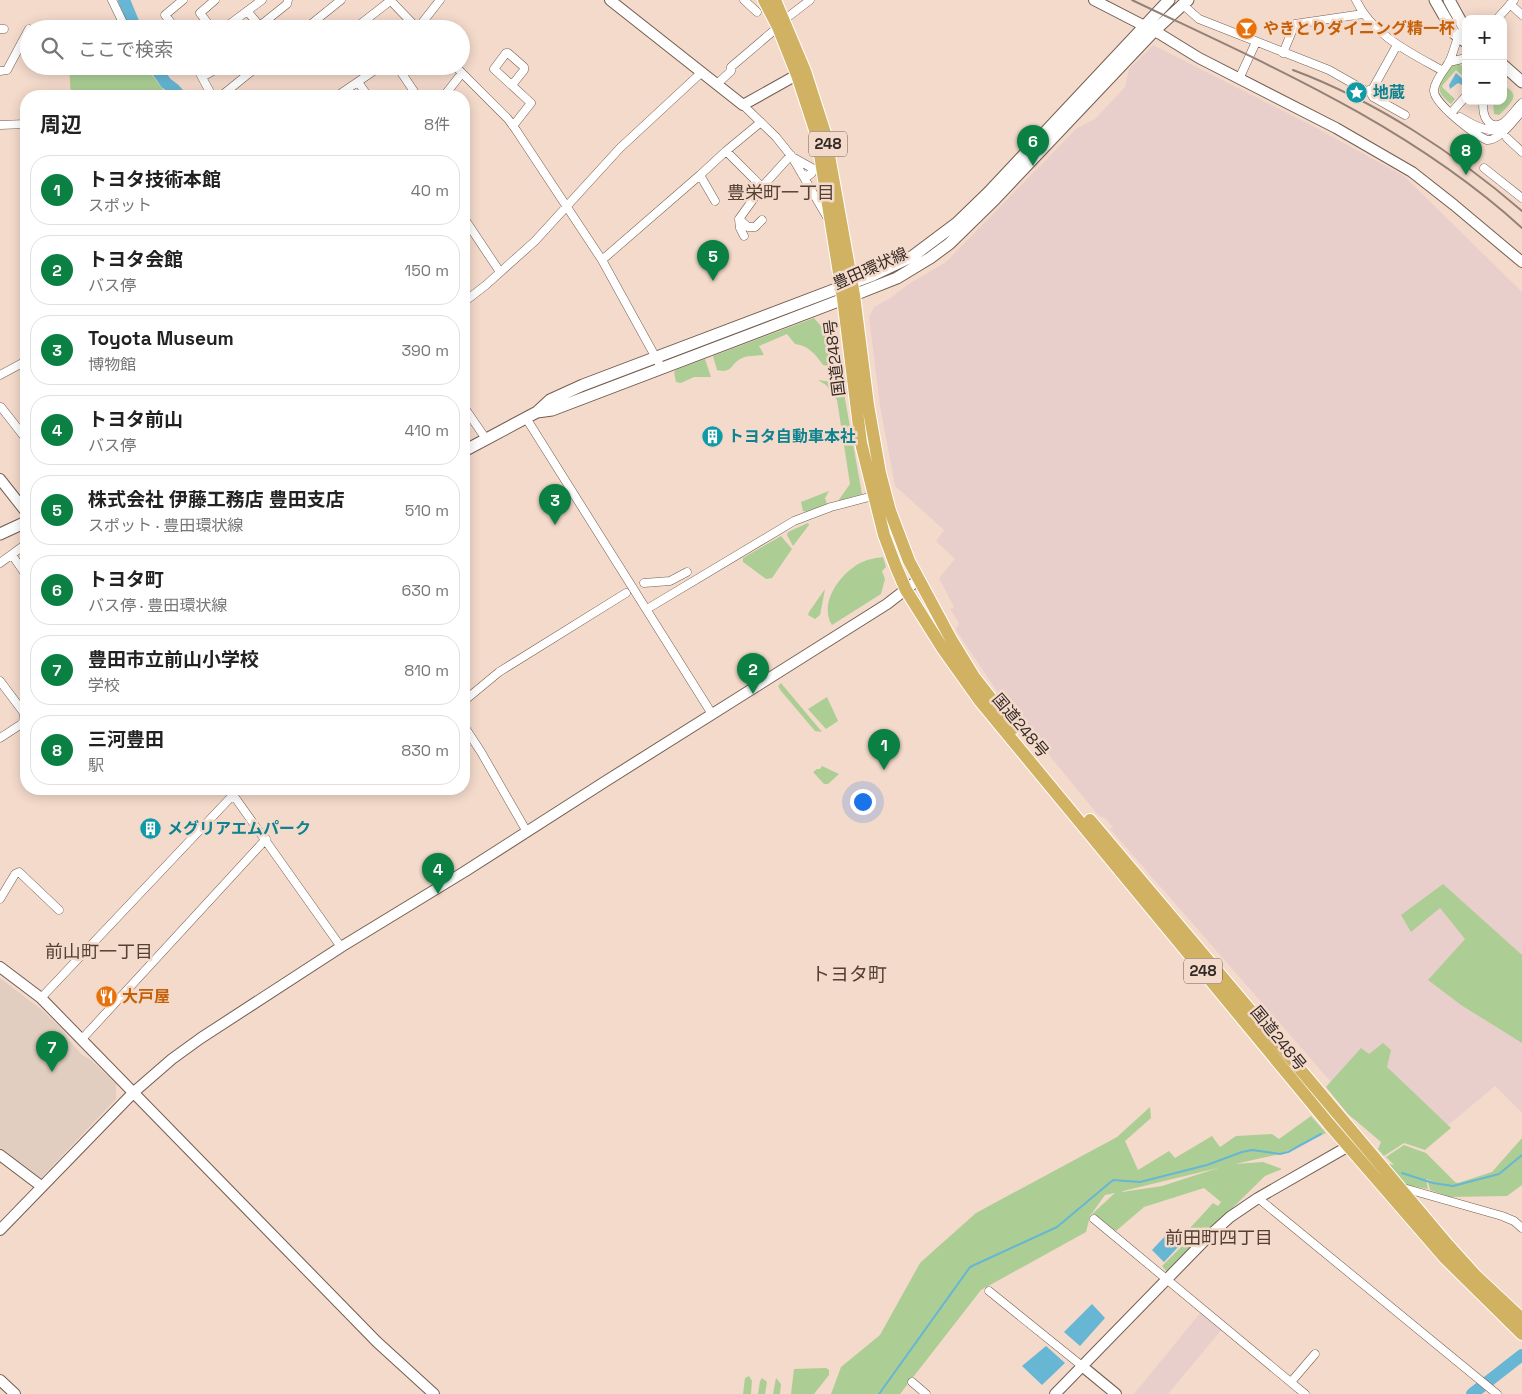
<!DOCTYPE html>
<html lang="ja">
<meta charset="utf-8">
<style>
body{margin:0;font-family:"Space Grotesk","Noto Sans JP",sans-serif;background:#f2f2f2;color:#222}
.controls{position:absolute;right:15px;top:15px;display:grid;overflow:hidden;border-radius:10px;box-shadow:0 2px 12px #0003}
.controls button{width:45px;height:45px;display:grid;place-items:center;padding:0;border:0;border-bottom:1px solid #e0e0e0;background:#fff;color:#222;font:25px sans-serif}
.you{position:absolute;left:862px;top:801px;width:18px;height:18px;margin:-12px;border:4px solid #fff;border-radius:50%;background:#1a73e8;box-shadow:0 0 0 8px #1a73e833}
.badge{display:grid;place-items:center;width:32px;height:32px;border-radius:50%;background:#0b8043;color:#fff;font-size:16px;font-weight:700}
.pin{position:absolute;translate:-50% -41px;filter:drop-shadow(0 1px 2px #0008)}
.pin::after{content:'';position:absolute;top:26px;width:18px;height:15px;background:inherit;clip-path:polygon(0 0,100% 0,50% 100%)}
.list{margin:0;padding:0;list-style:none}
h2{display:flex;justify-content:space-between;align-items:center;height:65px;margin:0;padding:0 20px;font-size:21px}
h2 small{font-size:16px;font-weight:400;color:#767676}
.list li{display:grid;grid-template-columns:32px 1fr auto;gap:15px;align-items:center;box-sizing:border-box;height:70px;margin:0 10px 10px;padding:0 10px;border:1px solid #e0e0e0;border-radius:20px}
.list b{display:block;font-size:19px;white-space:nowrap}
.list p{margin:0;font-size:16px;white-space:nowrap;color:#767676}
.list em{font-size:16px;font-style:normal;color:#767676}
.icon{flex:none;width:28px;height:28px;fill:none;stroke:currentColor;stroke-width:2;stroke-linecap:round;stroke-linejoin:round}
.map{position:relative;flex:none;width:1522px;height:1394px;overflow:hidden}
.search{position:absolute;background:#fff;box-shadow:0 2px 12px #0003;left:20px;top:20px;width:450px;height:55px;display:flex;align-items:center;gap:12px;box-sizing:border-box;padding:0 18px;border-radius:28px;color:#767676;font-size:19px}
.panel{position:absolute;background:#fff;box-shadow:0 2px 12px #0003;left:20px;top:90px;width:450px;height:705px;border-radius:20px}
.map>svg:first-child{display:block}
.industrial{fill:#e9cfcb}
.education{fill:#e2cec0}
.green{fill:#acce95;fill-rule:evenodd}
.water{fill:#66b6d4}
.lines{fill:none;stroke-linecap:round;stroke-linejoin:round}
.stream{stroke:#66b6d4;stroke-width:2}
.river{stroke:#66b6d4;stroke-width:12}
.minor-casing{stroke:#735d50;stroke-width:9}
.tertiary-casing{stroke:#735d50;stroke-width:12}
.secondary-casing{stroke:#735d50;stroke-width:13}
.trunk-casing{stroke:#fff;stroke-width:14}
.minor{stroke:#fff;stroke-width:8}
.tertiary{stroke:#fff;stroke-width:10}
.secondary{stroke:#fff;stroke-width:11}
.trunk{stroke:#d0b262;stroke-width:12}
.rail{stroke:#938177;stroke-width:2}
.labels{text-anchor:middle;stroke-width:5;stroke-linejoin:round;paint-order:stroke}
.shield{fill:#f4dacb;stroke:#6e5f57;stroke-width:1}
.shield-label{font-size:15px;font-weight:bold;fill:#342a25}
.food-label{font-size:16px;font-weight:bold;fill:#c56008;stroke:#f4dacb;text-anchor:start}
.culture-label{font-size:16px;font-weight:bold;fill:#0d838f;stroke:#f4dacb;text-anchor:start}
.street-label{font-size:16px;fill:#342a25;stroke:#f4dacb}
.neighbourhood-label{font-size:18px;fill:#554034;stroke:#f4dacb}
.quarter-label{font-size:19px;fill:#554034;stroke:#f4dacb}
</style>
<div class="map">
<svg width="1522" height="1394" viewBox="0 0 1522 1394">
<rect width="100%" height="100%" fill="#f4dacb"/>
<path class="industrial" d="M1153 45 1309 124 1404 176 1522 292V1113L1495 1086 1446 1127 1387 1146 1110 829 1113 827 1105 818 1099 816 998 693 956 630 959 623 950 609 954 607 939 578 955 559 936 541 944 530 895 486 880 406 869 317 874 307 892 297 907 285 946 262 1077 128 1095 119 1125 87 1129 69Z
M1201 1312 1222 1329 1168 1394H1134Z"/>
<path class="education" d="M0 978 42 1010 63 1030 70 1041 81 1054 91 1060 116 1084V1099L41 1178H38L0 1148Z"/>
<path class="green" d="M1458 63 1466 69V79L1456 70 1442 86 1443 88 1455 99 1451 104C1437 93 1436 87 1446 73 1450 68 1452 65 1458 63Z
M69 66H105L110 74 121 75 142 66H145L168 96H71Z
M1503 84C1506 87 1512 90 1513 94 1516 100 1503 111 1499 115L1494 114 1493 101H1503Z
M814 318 827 333H828L838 343 845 399 862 494 838 501 850 484 837 400 826 385 818 380 832 382 834 367 823 365C815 354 809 346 795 344L787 334 759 346 764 355C756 356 747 355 740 359 731 364 732 374 717 370L713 356Z
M705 359 711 377H694L681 383 676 382 674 372 676 370Z
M829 491 825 498 827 504 807 512 803 511 801 502Z
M808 523 809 525 793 546 787 535 788 532Z
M781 536 792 549 772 578 766 579 743 562V558Z
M883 557 886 567 882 571 885 579 881 594 832 625C818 603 841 573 860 563 868 559 876 558 883 557Z
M825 589 820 615 815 619 808 615 809 612Z
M781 683 822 732 815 731 781 691 778 686Z
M827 697 838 721 826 729 808 709Z
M822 766 839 774 828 784H824L813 772 817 769H820Z
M1443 884 1522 955V1043L1461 1005 1428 980 1465 939 1440 908 1411 932 1401 915Z
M1383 1043 1391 1050 1387 1067 1451 1128 1425 1150 1404 1143 1384 1156 1378 1149 1381 1142 1348 1114 1326 1087 1361 1048 1369 1054Z
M1150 1107 1151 1118 1125 1141 1138 1170 1169 1151 1175 1158 1212 1136 1220 1147 1236 1136 1272 1134 1279 1139 1311 1116 1326 1133 1280 1154 1235 1164 1263 1162 1282 1169 1265 1176 1167 1272 1162 1266 1183 1245 1179 1240 1213 1203 1218 1206 1221 1202 1204 1188 1144 1207 1116 1231 1092 1214 1115 1193 1105 1195 1090 1216 1086 1232 981 1290 900 1394H831L841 1367 880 1335 920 1263 940 1245 976 1213 1117 1137ZM1218 1168 1162 1186 1122 1192 1123 1191Z
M1522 1138V1185L1507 1196 1450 1197 1430 1190 1428 1182 1432 1181 1426 1179 1428 1189 1406 1185 1381 1163 1394 1165 1386 1157 1404 1145 1426 1153 1455 1182 1458 1183 1492 1172Z
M826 1368 829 1370V1375L814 1394H791L794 1369Z
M749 1376 752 1381 751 1394H743L745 1378Z
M762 1378 767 1382 765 1394H758L760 1381Z
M776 1378 781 1384 780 1394H773Z"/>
<path class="water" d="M1456 73 1465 81 1462 85 1458 83 1450 89 1449 85Z
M1168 1233 1180 1245 1164 1262 1152 1250Z
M1092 1304 1105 1318 1080 1346 1064 1332Z
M1046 1346 1065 1363 1042 1385 1022 1366Z"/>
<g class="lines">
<path class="stream" d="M1402 1173 1433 1183 1453 1186 1499 1174 1522 1155
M879 1394 970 1267 1057 1227 1113 1180 1140 1182 1207 1165 1242 1152 1252 1150 1280 1154 1288 1152 1321 1134"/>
<path class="river" d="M124 0 136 29
M154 66 166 83 174 89 180 96
M1472 1394 1522 1355"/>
<defs>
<path id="minor" d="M112 0 126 29
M390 0 418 29
M744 0 757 12
M1356 0C1372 35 1411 53 1443 71
M1182 4 1199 19 1329 70 1366 91 1372 90 1397 45
M1510 4 1522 15
M247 11 259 25 262 24 287 4 288 0
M1497 19 1514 0
M784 20 810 0
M418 28 440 0
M0 29H4
M176 29 165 15 183 0
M212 29 200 13 215 0
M223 29 262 0
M305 29 341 0
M354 29 390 1
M1458 37C1455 45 1453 54 1449 62 1444 71 1435 80 1434 90 1433 103 1475 135 1487 140 1499 141 1514 120 1522 111
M1283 53 1295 24 1363 14
M1449 62 1462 59H1466
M196 66 212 96
M397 66 417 96
M455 66 508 119 516 130 602 260 661 367
M304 67V66
M0 71 7 70 29 29
M202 77 222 66
M1239 79 1256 42
M358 82 368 96
M717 84 731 71V67L778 27
M512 85 524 70V67L508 53H506L494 69 531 103 513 126
M1369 90 1373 97 1405 115
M221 96 258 66
M337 96 381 66
M444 96 462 73
M1483 101C1483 109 1483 119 1491 124 1503 131 1514 110 1522 103
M743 105 776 137 792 157 827 217
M1452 112 1466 96
M1460 117C1473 125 1489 134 1504 129
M0 125 26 124
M1507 138 1522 152
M726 151 762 187 739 219 740 228 744 236
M794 158 812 168V173L808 176 802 174
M1484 168 1522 198
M700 175 715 201
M762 187 791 155
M464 218 500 272
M739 219 748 227H755L762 220
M602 260 700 175 726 151 761 122
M464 302 486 285 535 241 620 148 702 72
M0 375 26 361
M0 407H1L26 439
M464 407 486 439
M526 418 712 714
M12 555 26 575
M0 563 26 544
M644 583 670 581 687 572
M647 609 794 521 831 507 873 496
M0 681 24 713 23 723 0 738
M464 701 499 672 626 593
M464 726 481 752 527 832
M229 789 341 947
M0 899 15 874 19 872 59 910
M41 998 233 795
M82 1039 266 839
M1400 1187 1502 1216 1514 1221 1522 1228
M1258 1198 1497 1394
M1094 1219 1305 1394
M989 1291 1082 1366
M912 1382 926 1394
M1291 1382 1315 1354"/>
<path id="tertiary" d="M610 0 743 105 802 72
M1094 0 1160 34 1199 58 1336 128 1412 172 1454 205 1522 262
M0 479 26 512
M0 967 41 998 377 1342 434 1394
M0 1155 41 1186
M0 1230 134 1092 172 1059 201 1038 341 947 464 872 606 781 887 604 918 580
M1082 1366 1116 1394
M0 1380 15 1394
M1055 1394 1208 1237 1230 1217 1258 1198 1354 1143"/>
<path id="secondary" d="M1435 0 1454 33 1466 42
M1449 0 1466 31
M1503 65 1522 82
M537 412 552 410 854 295 897 278 930 258 949 244 995 199 1154 31 1188 0
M464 451 537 412 550 400 583 385 873 275 913 256 957 223 989 192 1169 0
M0 534 26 522"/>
<path id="trunk" d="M764 0 778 27 797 75 817 136 843 298 861 443 884 535 896 567 906 590 943 649 980 701 1329 1124 1445 1258 1522 1334
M775 0 805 71 825 133 854 295 868 405 880 473 890 511 909 561 952 641 974 677 1014 728
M1090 820 1448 1245 1476 1276 1522 1319"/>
</defs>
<use href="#minor" class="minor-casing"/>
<use href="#tertiary" class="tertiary-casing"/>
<use href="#secondary" class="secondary-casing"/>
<use href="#trunk" class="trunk-casing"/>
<use href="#minor" class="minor"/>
<use href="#tertiary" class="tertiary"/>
<use href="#secondary" class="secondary"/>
<use href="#trunk" class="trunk"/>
<path class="rail" d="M1132 0C1268 65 1409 125 1522 228
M1293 70C1376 101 1456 154 1522 211"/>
</g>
<defs>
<symbol id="bar-disc" viewBox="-11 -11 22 22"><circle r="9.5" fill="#e8710a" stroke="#f4dacb"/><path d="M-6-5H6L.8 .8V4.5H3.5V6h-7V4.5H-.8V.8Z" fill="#fff"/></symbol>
<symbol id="sight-disc" viewBox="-11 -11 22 22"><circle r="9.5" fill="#0f9aa8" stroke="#f4dacb"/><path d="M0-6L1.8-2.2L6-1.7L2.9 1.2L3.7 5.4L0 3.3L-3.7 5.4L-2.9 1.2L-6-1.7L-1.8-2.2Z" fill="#fff"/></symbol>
<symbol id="building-disc" viewBox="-11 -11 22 22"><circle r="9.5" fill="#0f9aa8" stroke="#f4dacb"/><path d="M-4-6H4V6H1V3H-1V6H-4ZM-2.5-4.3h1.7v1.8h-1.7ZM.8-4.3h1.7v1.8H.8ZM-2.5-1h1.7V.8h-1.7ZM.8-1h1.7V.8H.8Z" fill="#fff"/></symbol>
<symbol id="restaurant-disc" viewBox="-11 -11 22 22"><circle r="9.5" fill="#e8710a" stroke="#f4dacb"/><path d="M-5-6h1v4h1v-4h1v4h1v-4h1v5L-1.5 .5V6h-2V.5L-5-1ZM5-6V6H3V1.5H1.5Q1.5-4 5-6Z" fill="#fff"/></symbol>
</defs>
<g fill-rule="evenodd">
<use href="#bar-disc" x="1234" y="16" width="25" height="25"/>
<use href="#sight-disc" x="1344" y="80" width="25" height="25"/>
<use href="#building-disc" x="700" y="424" width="25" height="25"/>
<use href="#building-disc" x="138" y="816" width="25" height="25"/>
<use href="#restaurant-disc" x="94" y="984" width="25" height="25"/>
</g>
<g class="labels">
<g class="shield">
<rect x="809" y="131.5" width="38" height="25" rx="4"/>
<rect x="1184" y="958.5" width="38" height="25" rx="4"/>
</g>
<g class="shield-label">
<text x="828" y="149">248</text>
<text x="1203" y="976">248</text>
</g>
<g class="food-label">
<text x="1263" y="34">やきとりダイニング精一杯</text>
<text x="122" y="1002">大戸屋</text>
</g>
<g class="culture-label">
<text x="1373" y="98">地蔵</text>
<text x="728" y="442">トヨタ自動車本社</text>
<text x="167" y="834">メグリアエムパーク</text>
</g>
<g class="street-label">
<text transform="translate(870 268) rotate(-24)" y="6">豊田環状線</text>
<text transform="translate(834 358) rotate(-97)" y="6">国道248号</text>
<text transform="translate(1021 725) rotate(50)" y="6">国道248号</text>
<text transform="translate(1279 1038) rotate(51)" y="6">国道248号</text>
</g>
<g class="neighbourhood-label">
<text x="781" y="199">豊栄町一丁目</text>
<text x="99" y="958">前山町一丁目</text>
<text x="1219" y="1244">前田町四丁目</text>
</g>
<g class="quarter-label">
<text x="849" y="981">トヨタ町</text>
</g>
</g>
</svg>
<div class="controls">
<button>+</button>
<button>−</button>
</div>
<div class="you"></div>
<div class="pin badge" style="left:884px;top:770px">1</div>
<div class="pin badge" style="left:753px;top:694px">2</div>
<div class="pin badge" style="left:555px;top:525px">3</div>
<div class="pin badge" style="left:438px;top:894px">4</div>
<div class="pin badge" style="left:713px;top:281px">5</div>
<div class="pin badge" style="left:1033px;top:166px">6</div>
<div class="pin badge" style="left:52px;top:1072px">7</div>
<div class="pin badge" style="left:1466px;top:175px">8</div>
<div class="search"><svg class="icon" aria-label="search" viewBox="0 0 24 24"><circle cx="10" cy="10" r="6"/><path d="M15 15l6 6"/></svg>ここで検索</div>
<section class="panel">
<h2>周辺<small>8件</small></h2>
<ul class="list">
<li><span class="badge">1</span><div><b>トヨタ技術本館</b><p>スポット</p></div><em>40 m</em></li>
<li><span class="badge">2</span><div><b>トヨタ会館</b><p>バス停</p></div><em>150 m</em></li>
<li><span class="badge">3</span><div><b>Toyota Museum</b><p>博物館</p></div><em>390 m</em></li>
<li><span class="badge">4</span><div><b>トヨタ前山</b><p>バス停</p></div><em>410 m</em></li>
<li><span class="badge">5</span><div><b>株式会社 伊藤工務店 豊田支店</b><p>スポット · 豊田環状線</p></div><em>510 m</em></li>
<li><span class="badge">6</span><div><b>トヨタ町</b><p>バス停 · 豊田環状線</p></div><em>630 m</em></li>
<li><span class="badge">7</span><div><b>豊田市立前山小学校</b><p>学校</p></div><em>810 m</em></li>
<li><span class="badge">8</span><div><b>三河豊田</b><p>駅</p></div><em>830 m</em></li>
</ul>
</section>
</div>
